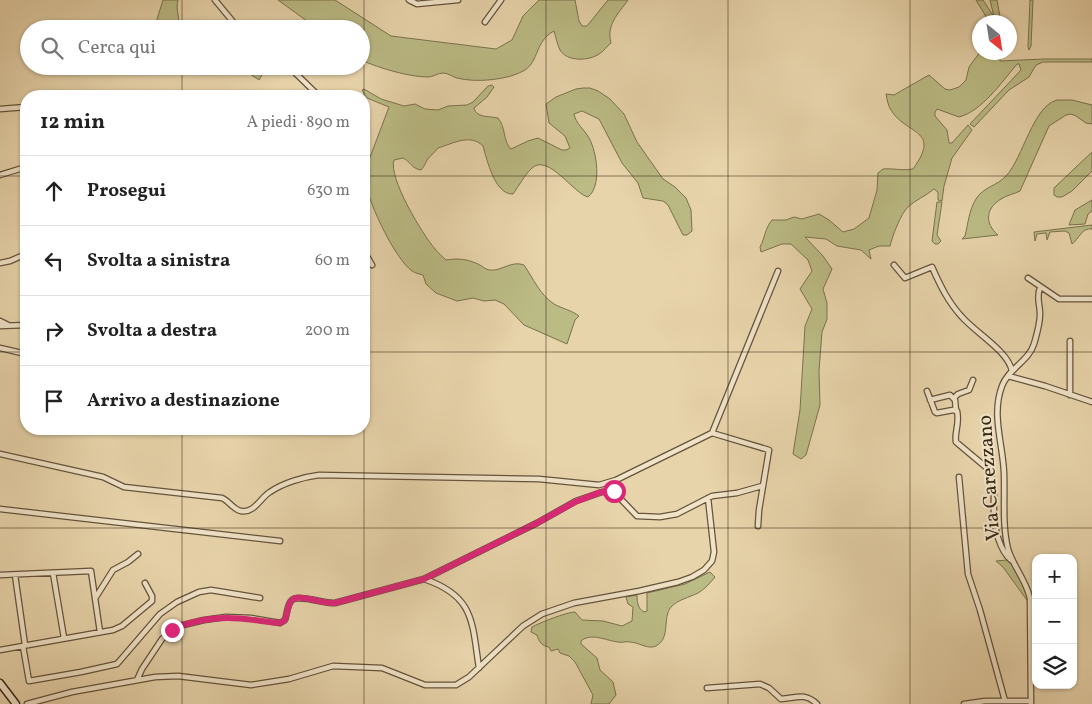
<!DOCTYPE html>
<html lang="it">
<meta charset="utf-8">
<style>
body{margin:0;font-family:Vollkorn,serif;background:#f2f2f2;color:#222}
.controls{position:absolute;right:15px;bottom:15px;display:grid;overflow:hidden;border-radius:10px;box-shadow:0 1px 4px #0004}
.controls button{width:45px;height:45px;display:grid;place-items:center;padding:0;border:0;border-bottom:1px solid #e0e0e0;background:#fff;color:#222;font:25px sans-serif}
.compass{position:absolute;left:972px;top:15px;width:45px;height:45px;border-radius:50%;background:#fff;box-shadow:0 1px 4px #0004;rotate:150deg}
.stop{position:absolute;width:15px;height:15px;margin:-11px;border:4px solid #db2777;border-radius:50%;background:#fff}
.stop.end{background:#db2777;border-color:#fff;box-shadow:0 1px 5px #0008}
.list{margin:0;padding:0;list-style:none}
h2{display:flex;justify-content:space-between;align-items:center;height:65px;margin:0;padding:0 20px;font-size:21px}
h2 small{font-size:16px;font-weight:400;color:#767676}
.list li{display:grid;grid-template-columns:32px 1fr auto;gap:15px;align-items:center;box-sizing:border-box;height:70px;padding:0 20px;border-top:1px solid #e0e0e0}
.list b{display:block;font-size:19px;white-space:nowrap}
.list em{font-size:16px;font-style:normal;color:#767676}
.icon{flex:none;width:28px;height:28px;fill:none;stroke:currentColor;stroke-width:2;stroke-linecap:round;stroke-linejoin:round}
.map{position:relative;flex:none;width:1092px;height:704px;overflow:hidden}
.search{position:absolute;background:#fff;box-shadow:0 1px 4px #0004;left:20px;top:20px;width:350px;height:55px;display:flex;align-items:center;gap:12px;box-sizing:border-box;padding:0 18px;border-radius:28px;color:#767676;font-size:19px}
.panel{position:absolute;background:#fff;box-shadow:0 1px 4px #0004;left:20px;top:90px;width:350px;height:345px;border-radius:20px}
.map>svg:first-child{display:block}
.green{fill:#bbbb85;stroke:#7a724e}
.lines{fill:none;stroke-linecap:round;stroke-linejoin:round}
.street-casing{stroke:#65543d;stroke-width:7}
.secondary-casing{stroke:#392a18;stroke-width:9}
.street{stroke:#f0e3c8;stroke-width:4.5}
.secondary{stroke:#f0e3c8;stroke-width:6}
.route{stroke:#db2777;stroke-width:6}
.grid{fill:none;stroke:#392a18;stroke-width:1;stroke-opacity:0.55}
.labels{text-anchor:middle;stroke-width:4;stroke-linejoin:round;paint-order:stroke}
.street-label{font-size:20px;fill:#392a18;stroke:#f0e3c8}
</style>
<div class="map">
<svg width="1092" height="704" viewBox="0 0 1092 704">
<rect width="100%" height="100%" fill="#e8d4ab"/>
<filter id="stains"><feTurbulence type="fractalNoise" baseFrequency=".004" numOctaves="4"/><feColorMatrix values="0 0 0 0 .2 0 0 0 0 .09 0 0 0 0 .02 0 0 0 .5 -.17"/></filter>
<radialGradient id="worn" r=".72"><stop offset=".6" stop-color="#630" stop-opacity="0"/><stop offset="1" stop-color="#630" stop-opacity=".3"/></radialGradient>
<path class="green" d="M163 0H178C175 12 181 17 178 29H154Z
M278 0H335L391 36 496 49 512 40 523 16 539 0H575L579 21 582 26H587L608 0H628C618 14 606 25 611 43 607 46 604 51 599 54 589 61 567 62 560 50 557 44 556 37 554 31 535 41 539 61 525 70 509 80 476 83 457 78 453 77 448 73 443 73 438 73 433 77 428 77 409 77 379 68 361 60V29H318Z
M976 0H983L994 17 990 0H997L1001 22H987L988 20Z
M1030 0H1033L1031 46 1029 50 1028 47Z
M980 52 1000 53V61L1044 59H1092V62H1043L1036 65 1029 77 1009 90 974 127 970 124 1021 70 1019 64H1017C1002 82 982 111 959 117L937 109 935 112V116L947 130 949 143H952L968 125 972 130 952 158 944 186 942 201 938 200V192L934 189C926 196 915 200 908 207 901 213 892 237 890 246H879L869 250 871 259 861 250 837 246 826 239 805 237 823 256 832 269 823 289 827 303V319L822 332 819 371 820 405 806 455 801 459 793 454 800 410 805 326 812 309 800 289 812 271 808 260 791 244H782L761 252 760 247C765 238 765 228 772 220H786L794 217 802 219 819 214 829 220 843 232 854 229 869 218 877 190 878 173 883 169C893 168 902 171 913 169 942 129 906 135 891 110 888 106 887 99 886 94L894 95 929 75 945 89 950 90 959 87 966 80 969 67Z
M238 66H267L259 80Z
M492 85 494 87 487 97 474 108C476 118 489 116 498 118 506 127 503 142 511 149L528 141 538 138 562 150H566L570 148 565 136 549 123 546 104 556 97 576 89 583 88H590L598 91 610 99 624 114 637 142 663 179 675 187 686 198 691 210 692 231 687 235H683L668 205 663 201 643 198 638 183 622 163 599 119 582 111 574 114C576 124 584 129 589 138 597 152 602 186 588 197 574 194 548 153 532 168 526 173 518 187 513 194 495 195 487 160 483 146 470 133 452 144 438 148 435 152 430 156 427 160 425 164 424 167 421 170 412 169 410 161 403 158L394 160C388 178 423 235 435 249 438 253 443 257 446 260 459 258 466 259 478 264 482 266 485 269 489 270 501 272 511 260 524 265 533 278 540 295 554 304 561 308 573 311 579 316L575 320 567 344 524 325 504 304 495 300 484 301 473 298 457 301 436 293 426 284 423 275C419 274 415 273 412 271 394 258 364 195 364 173L389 107 367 98 362 90 364 89 381 99 404 106 415 104 425 109 438 110 448 106 467 105 473 102 488 86Z
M1057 100H1072L1092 105V124L1086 123 1076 116 1071 114 1066 115 1049 126 1020 191C1014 194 1007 195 1001 199 986 208 984 223 998 235L962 239 965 236C968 224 969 210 976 199 983 187 997 186 1006 176 1023 158 1033 106 1057 100Z
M1092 152V171L1072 191 1062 197H1057L1054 195V188Z
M1092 200V211L1088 214 1085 224 1069 225 1075 210Z
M937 202H942L937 235 941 241 938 244H935L932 241Z
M1092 225V229C1082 227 1079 239 1072 244L1069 233 1065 231 1050 232 1047 240 1046 233 1037 234 1035 241 1034 232Z
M1007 560C1019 570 1026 588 1029 603L1003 567 996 561Z
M710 572 715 577C710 583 705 589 698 593 690 597 677 600 671 607 662 618 671 638 656 646 648 650 638 642 630 642 626 641 622 643 618 642 607 641 591 632 581 641V644L597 658 600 670 613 682 616 695 609 704H591L593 695 575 662 569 656 560 653 558 649 551 651 549 647C542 646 539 642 537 635L531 632 532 627C539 623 567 612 575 612L582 620 603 621 622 626 632 621 633 607 628 604 626 597 637 595C637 602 638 609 644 612L647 611V593L685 584Z"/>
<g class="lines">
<defs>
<path id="street" d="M215 0 239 29
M409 0 417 4 458 0
M485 22 501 0
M288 66 319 96
M0 109 26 107
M0 175 26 167
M364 251 372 265
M0 263 10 261 26 254
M894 265 905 278 932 267C940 285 948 302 962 317 976 333 1008 351 1012 371
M1028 278 1059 299H1092
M0 321 8 325
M0 326 26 325
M1070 341V395
M0 348 26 354
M1008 376 1045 386 1092 402
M927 391 935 412 937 413 953 410 957 411C960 424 954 433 956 442L987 468C997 480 993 498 994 513 994 528 1000 551 1011 560
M954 398 958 394 969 390 973 380
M930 400 950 395 955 400 956 411
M712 433 769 450 759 510 758 526
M0 454 103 477 124 487 222 498C229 501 234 510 241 511 254 514 261 497 270 492 283 483 303 477 319 475L539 479 599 485 616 480 712 433 778 271
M959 477 968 574 980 610 1005 701
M0 509 280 541
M53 573 64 638
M0 575 91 571 100 632
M15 575 25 645
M424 579C475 596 472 623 479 668
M96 597 113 570 128 562 138 554
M23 646 29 681 81 672 117 664 160 614 177 602 199 592 211 590 260 598
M0 650 113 630 122 626 152 601V596L145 583
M137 680 142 669 162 639 172 630 179 626 204 620 226 617 251 618 280 623 285 620C287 614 287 606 291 601 297 593 324 604 335 603L424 579 537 523 576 501 602 492H614L637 516 660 517 677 514 712 496 737 493 762 486
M707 688 760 684 769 688 781 699C796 698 805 692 817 704
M27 704 72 692 155 677 178 676 251 685 289 679 333 666 382 668 425 685H456L469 677 523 626 542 614 574 603 639 591 678 582 692 577 704 570 712 561 714 552 708 498
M964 704 985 701H1031
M1031 704 1030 598C1026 580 1013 566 1008 549 1002 524 1005 498 1004 473 1003 444 991 415 1002 386 1008 369 1029 361 1034 344 1037 334 1040 324 1040 314 1040 304 1036 297 1040 288"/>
<path id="secondary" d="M0 683 16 704"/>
</defs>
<use href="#street" class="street-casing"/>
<use href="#secondary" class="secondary-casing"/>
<use href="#street" class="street"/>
<use href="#secondary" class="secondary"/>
</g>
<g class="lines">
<path class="route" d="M172 630C179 626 186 624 194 622 228 614 247 620 280 623L285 620 290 602 295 598C309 596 321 604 335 603L424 579 537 523 575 502 601 492 614 491"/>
</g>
<path class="grid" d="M182 0V29M364 0V704M546 0V704M728 0V704M910 0V704M182 66V96M0 176H26M364 176H1092M0 352H26M364 352H1092M182 429V704M0 528H1092"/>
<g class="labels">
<g class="street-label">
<text transform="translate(988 478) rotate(-94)" y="7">Via Carezzano</text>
</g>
</g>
<rect width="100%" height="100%" filter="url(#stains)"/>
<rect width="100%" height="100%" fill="url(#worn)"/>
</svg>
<div class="controls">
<button>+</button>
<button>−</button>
<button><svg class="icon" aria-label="layers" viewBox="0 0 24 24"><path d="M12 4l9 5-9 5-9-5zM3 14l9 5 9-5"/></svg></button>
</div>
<svg class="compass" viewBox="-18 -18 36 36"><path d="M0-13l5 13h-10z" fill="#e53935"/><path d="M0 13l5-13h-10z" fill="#767676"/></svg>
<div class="stop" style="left:614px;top:491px"></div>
<div class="stop end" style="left:172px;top:630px"></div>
<div class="search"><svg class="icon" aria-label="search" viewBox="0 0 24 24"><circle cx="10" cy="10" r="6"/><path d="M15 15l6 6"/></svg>Cerca qui</div>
<section class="panel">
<h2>12 min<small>A piedi · 890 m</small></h2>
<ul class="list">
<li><svg class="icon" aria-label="ahead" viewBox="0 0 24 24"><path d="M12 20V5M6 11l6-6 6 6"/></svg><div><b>Prosegui</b></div><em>630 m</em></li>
<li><svg class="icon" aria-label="left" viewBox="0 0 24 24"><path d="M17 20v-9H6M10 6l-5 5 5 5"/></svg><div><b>Svolta a sinistra</b></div><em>60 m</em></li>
<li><svg class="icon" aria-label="right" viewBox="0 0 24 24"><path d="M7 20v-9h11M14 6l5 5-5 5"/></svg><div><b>Svolta a destra</b></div><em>200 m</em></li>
<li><svg class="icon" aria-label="arrive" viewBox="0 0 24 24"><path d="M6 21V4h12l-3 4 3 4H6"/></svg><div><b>Arrivo a destinazione</b></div></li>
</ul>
</section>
</div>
